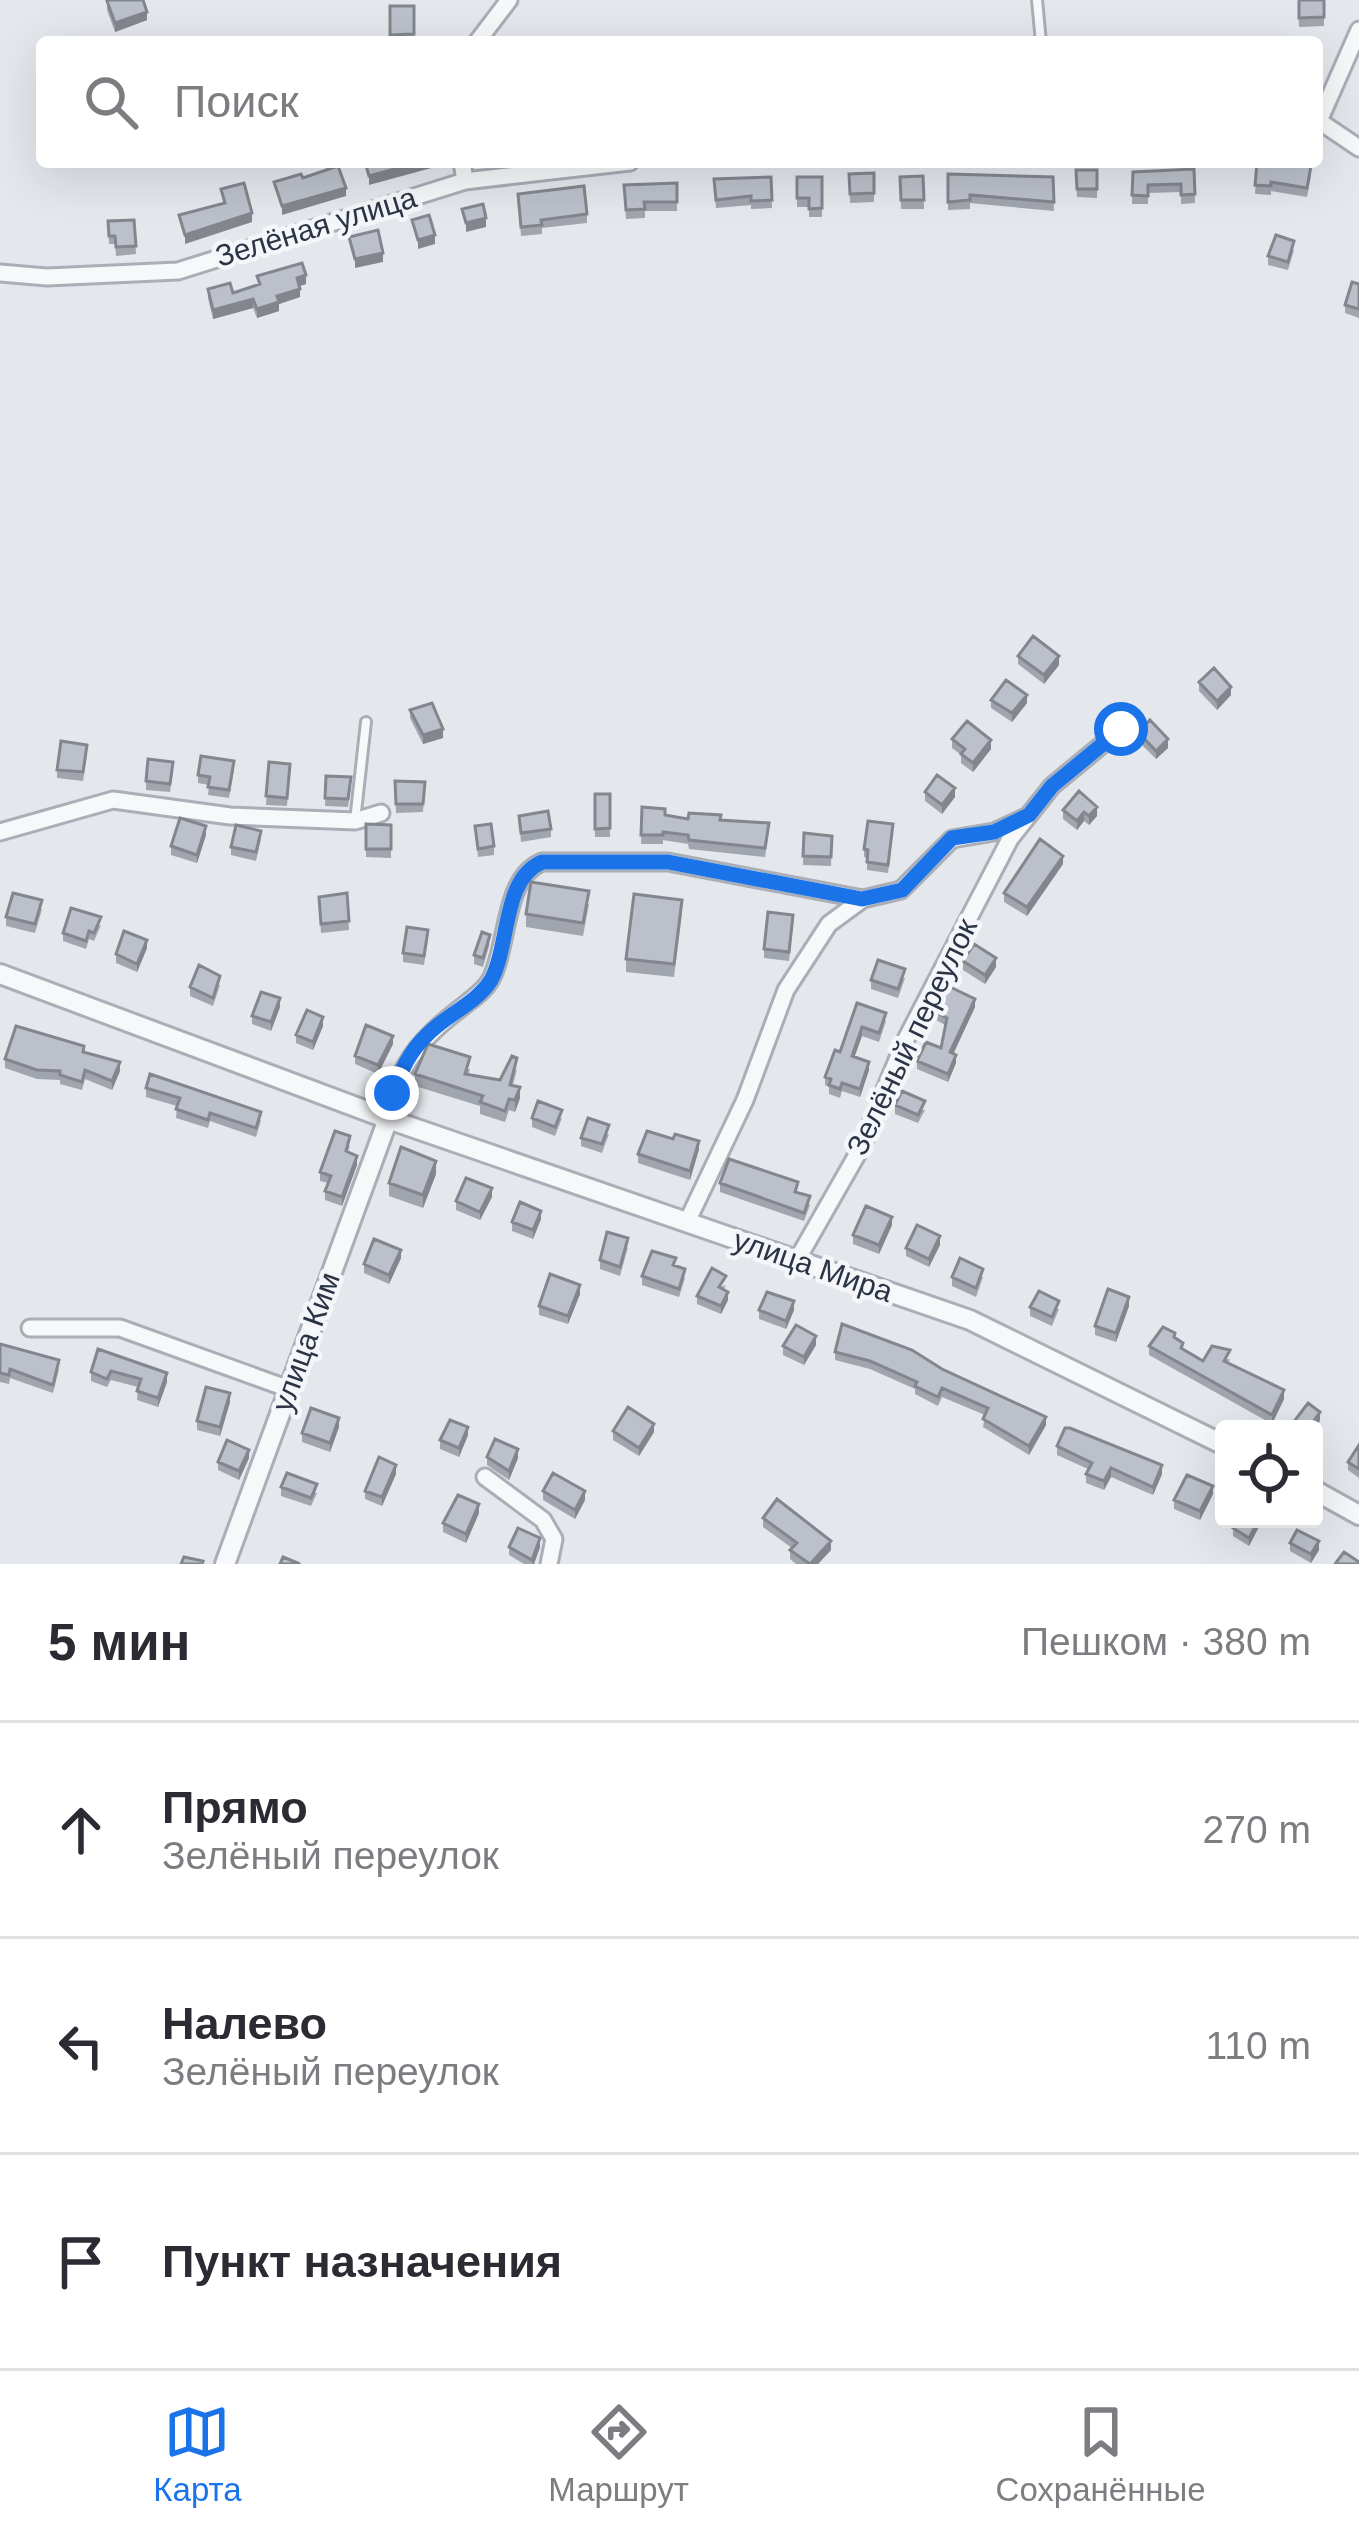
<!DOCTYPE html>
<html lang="ru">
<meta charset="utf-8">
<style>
body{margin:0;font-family:Arial,sans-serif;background:#f2f2f3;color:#2b2b33}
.controls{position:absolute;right:36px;bottom:36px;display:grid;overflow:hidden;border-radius:12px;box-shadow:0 12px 48px #0002}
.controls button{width:108px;height:108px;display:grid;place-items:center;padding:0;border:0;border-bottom:3px solid #e1e1e2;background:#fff;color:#2b2b33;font:60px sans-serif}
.stop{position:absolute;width:36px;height:36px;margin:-27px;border:9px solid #1a73e8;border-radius:50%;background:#fff}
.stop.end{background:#1a73e8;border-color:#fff;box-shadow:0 3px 12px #0008}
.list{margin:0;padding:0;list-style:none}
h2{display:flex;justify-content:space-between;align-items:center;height:156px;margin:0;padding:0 48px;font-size:51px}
h2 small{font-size:39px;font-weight:400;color:#7c7c81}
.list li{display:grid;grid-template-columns:78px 1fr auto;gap:36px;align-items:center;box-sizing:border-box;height:216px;padding:0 48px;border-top:3px solid #e1e1e2}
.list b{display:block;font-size:45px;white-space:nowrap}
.list p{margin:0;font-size:39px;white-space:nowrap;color:#7c7c81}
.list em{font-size:39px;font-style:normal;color:#7c7c81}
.icon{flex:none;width:66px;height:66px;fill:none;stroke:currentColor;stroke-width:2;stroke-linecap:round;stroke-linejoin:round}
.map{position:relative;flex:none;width:1359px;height:1564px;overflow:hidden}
.search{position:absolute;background:#fff;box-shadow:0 12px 48px #0002;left:36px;right:36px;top:36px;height:132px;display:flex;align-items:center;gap:30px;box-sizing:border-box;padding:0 42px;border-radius:12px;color:#7c7c81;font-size:45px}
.sheet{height:804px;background:#fff}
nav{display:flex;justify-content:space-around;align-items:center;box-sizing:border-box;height:168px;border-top:3px solid #e1e1e2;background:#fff;font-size:33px;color:#7c7c81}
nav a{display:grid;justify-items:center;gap:6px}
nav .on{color:#1a73e8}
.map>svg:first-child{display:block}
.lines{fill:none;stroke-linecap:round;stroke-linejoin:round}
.service-casing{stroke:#a9aeb7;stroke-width:14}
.minor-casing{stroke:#a9aeb7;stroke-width:21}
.tertiary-casing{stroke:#a9aeb7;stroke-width:24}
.service{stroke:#f7f8fa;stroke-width:8}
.minor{stroke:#f7f8fa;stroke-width:15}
.tertiary{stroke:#f7f8fa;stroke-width:18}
.wall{fill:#a1a5ae}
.shaded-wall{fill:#83868d}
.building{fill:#bbc0ca;stroke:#83868d;stroke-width:3}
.route{stroke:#1a73e8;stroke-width:15}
.labels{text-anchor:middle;stroke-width:9;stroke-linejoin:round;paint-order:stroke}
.street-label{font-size:30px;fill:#2b3445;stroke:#f4f6f9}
</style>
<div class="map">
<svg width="1359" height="1564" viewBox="0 0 1359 1564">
<rect width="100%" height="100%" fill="#e4e7ec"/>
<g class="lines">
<defs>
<path id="service" d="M1037 0 1041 42
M355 821 366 722"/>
<path id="minor" d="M477 42 509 0
M1319 121 1359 30
M1319 121 1359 148
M462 162 465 181
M0 273 47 277 178 271 465 181 630 162
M0 832 113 800 230 816 355 821 381 813
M388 1119C396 1069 418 1041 457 1011 469 1001 484 992 491 979 509 944 503 878 542 862H668L863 899
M687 1222 745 1100 786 990 829 924 863 899 901 890 952 839 994 832 1024 818
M797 1260 862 1146 904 1043 1010 839 1052 786 1121 729
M30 1328H120L289 1389
M485 1477 543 1520 554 1539 549 1564"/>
<path id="tertiary" d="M0 974 388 1119 970 1320 1224 1445
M1314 1490 1359 1515
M225 1564 388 1119"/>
</defs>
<use href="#service" class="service-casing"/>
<use href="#minor" class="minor-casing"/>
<use href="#tertiary" class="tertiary-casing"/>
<use href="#service" class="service"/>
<use href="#minor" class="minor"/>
<use href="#tertiary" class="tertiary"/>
</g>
<path class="wall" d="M1298 0H1324V26L1299 27Z
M107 1 147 20 115 32 107 10Z
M390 6H414V42H390Z
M1257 163 1311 175 1307 197 1271 191V195L1255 194Z
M1194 169 1195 203 1181 204V192L1148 193V204H1132L1133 172Z
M1076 170H1097V198L1077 197Z
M874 173V202L850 203 849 174Z
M948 174 1053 177 1054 211 970 203V209L948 210Z
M923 176 924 209H901L900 177Z
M771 177 772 208 751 209V205L716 208 714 187Z
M797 177H822V217H809V207H797Z
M677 183V211H645V218L626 219 624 185Z
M518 194 587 214V223L542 228V234L521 236Z
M134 220 136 254 116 256 115 244H109L108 221Z
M1294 250 1288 270 1268 265V256Z
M257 276 306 284 299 286 300 297 279 304V311L257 318 253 308 213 319 208 298V289L233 293 258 285Z
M1359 284V318L1345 313V305Z
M1018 656 1059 665 1044 684 1018 664Z
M1199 682 1231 695 1217 710 1199 691Z
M991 700 1027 703 1012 722 991 708Z
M410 710 443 738 423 744 410 718Z
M1138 732 1168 748 1156 759 1138 741Z
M952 739 991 749 973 772 961 763V755L952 748Z
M87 754 83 781 57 778V770Z
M269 762 290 764 287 806 266 805Z
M173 770 170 792 146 790V781Z
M234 770 229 798 208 795 209 785 198 783V775Z
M326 776 351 786 348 807 325 806Z
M395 781 425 782 423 812 396 813Z
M1079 791 1097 816 1089 825 1084 821 1077 830 1063 819V810Z
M925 792 955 797 942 814 925 801Z
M595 794H610V837H595Z
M642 807 665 815 688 819 720 820 769 831 765 857 689 849 688 844 663 840V844H641Z
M519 816 551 829V837L521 842Z
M366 824 391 825V858L366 857Z
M475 826 494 846V855L478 857Z
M804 833 832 836 831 866 803 865Z
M893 833 888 873 867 870V858L864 857V849Z
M206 835 197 863 171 855V846Z
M261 839 256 861 231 855V847Z
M1063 864 1027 916 1004 902V893Z
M347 893 349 930 321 933 319 897Z
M589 904 583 936 526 927V914Z
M42 909 35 933 6 926V917Z
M682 913 674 977 626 972V959Z
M793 924 789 961 764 958V949Z
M101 925 94 941 89 939 86 949 63 941V933Z
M428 939 424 965 403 962V953Z
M490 943 483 967 474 964V955Z
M147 948 137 972 116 963V954Z
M963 961 996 967 985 984 963 970Z
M905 978 898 998 871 989V980Z
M220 985 213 1006 190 996V987Z
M857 1003 886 1021 879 1042 862 1036 854 1057 869 1070 860 1097 842 1091 840 1098 829 1094V1087L825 1085V1077L840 1052Z
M280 1007 271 1031 252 1024V1016Z
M975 1007 953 1054 956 1063 948 1082 917 1069V1061L941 1048 945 1025 936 1020V1012Z
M323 1026 313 1050 296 1043V1035Z
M393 1044 378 1074 355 1064V1056Z
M84 1053 120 1071 112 1090 85 1079 82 1090 60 1084V1080L37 1079 5 1068V1059Z
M470 1069 468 1075 500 1080 517 1069 513 1085 520 1098 515 1112 509 1110 505 1122 480 1114V1106L415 1086V1074Z
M146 1088 261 1120 256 1137 210 1121 208 1128 176 1118 177 1106 146 1097Z
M895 1105 925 1110 918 1123 895 1114Z
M532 1118H562L555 1136 532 1127Z
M609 1134 602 1153 581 1146V1138Z
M350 1145 348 1152 357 1165 342 1206 325 1200V1191L328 1183 320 1181V1172Z
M699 1149 690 1180 638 1163V1154Z
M436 1174 423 1208 389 1196V1183Z
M720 1183 797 1193 810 1205 804 1221 720 1192Z
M492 1197 480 1220 456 1210V1201Z
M541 1219 533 1239 512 1231V1222Z
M892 1225 879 1254 853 1244V1235Z
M940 1245 929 1267 906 1256V1248Z
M628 1247 620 1276 600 1269V1260Z
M401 1258 389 1284 364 1273V1264Z
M676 1266 685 1278 679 1297 642 1285V1276Z
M952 1277H983L976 1297 952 1286Z
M726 1285 724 1289 728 1300 721 1314 697 1304V1296Z
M580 1294 568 1324 539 1315V1306Z
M1129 1306 1116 1342 1095 1335V1326Z
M1030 1307 1059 1309 1052 1326 1030 1316Z
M759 1310H794L786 1329 759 1319Z
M1175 1338 1183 1348 1203 1361 1230 1359 1228 1363 1284 1399 1272 1424 1149 1355V1346Z
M0 1344 59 1369 53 1393 10 1378 9 1384 0 1382Z
M816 1345 804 1365 783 1355V1346Z
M98 1349 167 1382 158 1407 137 1400 138 1387 111 1380 107 1387 91 1381V1372Z
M835 1352 942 1369 1046 1425 1029 1455 983 1427 985 1415 942 1397 938 1406 915 1394V1389L870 1369 835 1360Z
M230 1402 220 1436 197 1430V1421Z
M339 1427 330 1452 302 1442V1433Z
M613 1431 654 1432 639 1456 613 1440Z
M468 1435 459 1457 440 1449V1440Z
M1359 1445V1478L1348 1470V1462Z
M1057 1446 1162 1474 1153 1495 1111 1477 1104 1490 1086 1483V1474L1088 1469 1057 1455Z
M487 1457 518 1458 509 1480 487 1465Z
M249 1458 239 1480 218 1470V1462Z
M396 1474 382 1506 365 1499V1491Z
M281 1487 317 1493 311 1506 281 1496Z
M543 1491 585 1500 575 1519 543 1500Z
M1213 1494 1200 1520 1174 1509V1500Z
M479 1513 466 1543 443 1532V1523Z
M763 1518 831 1550 818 1564H796L790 1559V1550L792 1548 763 1527Z
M1263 1519 1249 1546 1233 1536V1528Z
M1290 1543 1319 1550 1311 1563 1290 1551Z
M509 1547H540L534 1564H524L509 1555Z"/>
<path class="shaded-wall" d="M147 12V20L115 32V23Z
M420 162H435V167L369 185V176Z
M346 188V196L282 215V206Z
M252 213V222L185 244V235Z
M486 218V227L466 232V223Z
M435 235V244L418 249V240Z
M383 253V262L355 268V259Z
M306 275V284L297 287V278Z
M300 289V297L279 304V311L257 318V309L277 296Z
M253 299V308L213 319V310Z
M1059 656V665L1044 684V675Z
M1231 687V695L1217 710V701Z
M1027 695V703L1012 722V713Z
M443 729V738L423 744V735Z
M1168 739V748L1156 759V751Z
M991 740V749L973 772V763Z
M955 788V797L942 814V805Z
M1097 807V816L1089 825V816Z
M1084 812V821L1077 830V821Z
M206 826V835L197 863V855Z
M1063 856V864L1027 916V907Z
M147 940V948L137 972V964Z
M996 958V967L985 984V975Z
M280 998V1007L271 1031V1022Z
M975 999V1007L950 1061V1052Z
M323 1017V1026L313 1050V1042Z
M862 1027V1036L852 1064V1056Z
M393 1036V1044L378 1074V1065Z
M956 1055V1063L948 1082V1074Z
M120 1062V1071L112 1090V1081Z
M869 1062V1070L860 1097V1089Z
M520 1087V1098L515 1112V1100Z
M699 1141V1149L690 1180V1171Z
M357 1156V1165L342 1206V1197Z
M436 1161V1174L423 1208V1195Z
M492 1188V1197L480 1220V1212Z
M541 1211V1219L533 1239V1230Z
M892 1217V1225L879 1254V1245Z
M940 1236V1245L929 1267V1259Z
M401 1250V1258L389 1284V1275Z
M580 1285V1294L568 1324V1316Z
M728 1292V1300L721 1314V1306Z
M1129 1297V1306L1116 1342V1333Z
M794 1301V1310L786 1329V1321Z
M816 1336V1345L804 1365V1357Z
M167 1373V1382L158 1407V1398Z
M1284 1390V1399L1272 1424V1415Z
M230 1393V1402L220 1436V1427Z
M1320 1412V1421L1314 1429H1308Z
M1046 1417V1425L1029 1455V1446Z
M339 1418V1427L330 1452V1443Z
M654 1424V1432L639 1456V1448Z
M468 1427V1435L459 1457V1448Z
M518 1449V1458L509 1480V1471Z
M249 1450V1458L239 1480V1471Z
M396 1465V1474L382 1506V1497Z
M1162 1465V1474L1153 1495V1487Z
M1111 1468V1477L1104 1490V1481Z
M1213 1486V1494L1200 1520V1511Z
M585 1491V1500L575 1519V1510Z
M479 1504V1513L466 1543V1534Z
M1259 1519H1263L1249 1546V1538Z
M540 1538V1547L534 1564H532Z
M831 1541V1550L818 1564H810Z
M1319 1541V1550L1311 1563V1554Z"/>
<path class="building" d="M110 0H143L147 12 115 23 107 1Z
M1299 0H1324V17L1299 18Z
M390 6H414V34L390 35Z
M365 162H420L369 176Z
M1257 163 1311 166 1307 188 1271 182V186L1255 185Z
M338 166 346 188 282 206 274 182 301 174 303 178Z
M1194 169 1195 194 1181 195V184L1148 185V196L1132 195 1133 172Z
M1076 170H1097V189H1077Z
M874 173V193L850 194 849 174Z
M948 174 1053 177 1054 202 970 195V200L948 202Z
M923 176 924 200H901L900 177Z
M771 177 772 200 751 201V196L716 200 714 179Z
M797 177H822V208L809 209V198H797Z
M244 183 252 213 185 235 179 215 225 203 221 189Z
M677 183V202H644L645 209 626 210 624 185Z
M584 186 587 214 541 220 542 225 521 227 518 194Z
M483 204 486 218 466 223 462 209Z
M429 215 435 235 418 240 412 220Z
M134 220 136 246 116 247 115 236H109L108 221Z
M378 230 383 253 355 259 349 237Z
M1276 235 1294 241 1288 262 1268 256Z
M302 263 306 275 297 278 300 289 277 296 279 302 257 309 253 299 213 310 208 289 230 283 233 293 260 284 257 276Z
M1352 282 1359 284V309L1345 305Z
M1033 636 1059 656 1044 675 1018 656Z
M1214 668 1231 687 1217 701 1199 682Z
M1006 680 1027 695 1012 713 991 700Z
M432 703 443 729 423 735 410 710Z
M1150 720 1168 739 1156 751 1138 732Z
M967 721 991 740 973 763 961 754 965 749 952 739Z
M61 741 87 745 83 772 57 770Z
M201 756 234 761 229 790 208 787 210 777 198 775Z
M148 759 173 762 170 784 146 781Z
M269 762 290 764 287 798 266 796Z
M937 775 955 788 942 805 925 792Z
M326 776 351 777 348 799 325 798Z
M395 781 425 782 423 804H396Z
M1079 791 1097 807 1089 816 1084 812 1077 821 1063 810Z
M595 794H610V828L595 829Z
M642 807 665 809V815L688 819 689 813 721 815 720 820 769 823 765 848 689 840 688 835 663 832V835H641Z
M548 811 551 829 521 833 519 816Z
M180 818 206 826 197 855 171 846Z
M868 821 893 824 888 865 867 862 868 850 864 849Z
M366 824 391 825V849H366Z
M491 824 494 846 478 849 475 826Z
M236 825 261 831 256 852 231 847Z
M804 833 832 836 831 857 803 856Z
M1040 839 1063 856 1027 907 1004 893Z
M531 882 589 891 583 923 526 914Z
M13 893 42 900 35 924 6 917Z
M347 893 349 921 321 924 319 897Z
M634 894 682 900 674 964 626 959Z
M71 908 101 917 94 933 89 931 86 941 63 933Z
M768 912 793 915 789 952 764 949Z
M407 927 428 930 424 956 403 953Z
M124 931 147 940 137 964 116 954Z
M482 932 490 935 483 958 474 955Z
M974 944 996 958 985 975 963 961Z
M878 960 905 969 898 989 871 980Z
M199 965 220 976 213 998 190 987Z
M946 985 975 999 950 1052 956 1055 948 1074 917 1061 926 1042 941 1048 947 1018 936 1012Z
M261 992 280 998 271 1022 252 1016Z
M857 1003 886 1013 879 1033 862 1027 852 1056 869 1062 860 1089 842 1083 840 1089 829 1085 831 1079 825 1077 835 1050 840 1052Z
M307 1010 323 1017 313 1042 296 1035Z
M366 1025 393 1036 378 1065 355 1056Z
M16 1026 84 1046 83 1052 120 1062 112 1081 85 1070 82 1082 60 1075V1071L37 1070 5 1059Z
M428 1044 470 1057 465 1074 500 1080 512 1056 517 1058 510 1085 520 1087 515 1100 509 1099 505 1111 480 1102 483 1096 415 1074Z
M150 1074 261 1112 256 1128 210 1113 208 1120 176 1109 180 1098 146 1088Z
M902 1091 925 1101 918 1115 895 1105Z
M538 1101 562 1110 555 1127 532 1118Z
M588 1118 609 1125 602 1144 581 1138Z
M335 1131 350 1136 346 1151 357 1156 342 1197 325 1191 331 1176 320 1172Z
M647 1131 673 1139 675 1134 699 1141 690 1171 638 1154Z
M401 1147 436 1161 423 1195 389 1183Z
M729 1159 798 1182 795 1192 810 1196 804 1213 720 1183Z
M466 1178 492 1188 480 1212 456 1201Z
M520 1202 541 1211 533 1230 512 1222Z
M866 1206 892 1217 879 1245 853 1235Z
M917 1225 940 1236 929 1259 906 1248Z
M607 1232 628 1238 620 1267 600 1260Z
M374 1239 401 1250 389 1275 364 1264Z
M652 1251 676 1258 673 1265 685 1269 679 1289 642 1276Z
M960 1258 983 1269 976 1288 952 1277Z
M712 1268 726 1276 719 1287 728 1292 721 1306 697 1296Z
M550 1274 580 1285 568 1316 539 1306Z
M1108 1289 1129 1297 1116 1333 1095 1326Z
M1039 1291 1059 1301 1052 1317 1030 1307Z
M767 1292 794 1301 786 1321 759 1310Z
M842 1324 912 1350 942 1369 1046 1417 1029 1446 983 1419 988 1408 942 1388 938 1397 915 1386 917 1382 870 1361 835 1352Z
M796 1325 816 1336 804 1357 783 1346Z
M1163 1327 1175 1333 1174 1337 1183 1343 1181 1348 1203 1361 1212 1346 1230 1350 1224 1361 1284 1390 1272 1415 1149 1346Z
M0 1344 59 1360 53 1385 10 1369 9 1375 0 1373Z
M98 1349 167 1373 158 1398 137 1391 141 1379 111 1371 107 1379 91 1372Z
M206 1387 230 1393 220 1427 197 1421Z
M1308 1403 1320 1412 1308 1429H1302L1293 1423Z
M628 1407 654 1424 639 1448 613 1431Z
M311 1408 339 1418 330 1443 302 1433Z
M450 1420 468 1427 459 1448 440 1440Z
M1065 1428H1070L1162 1465 1153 1487 1111 1468 1104 1481 1086 1474 1092 1463 1057 1446Z
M495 1439 518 1449 509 1471 487 1457Z
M227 1440 249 1450 239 1471 218 1462Z
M1359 1445V1469L1348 1462Z
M379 1457 396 1465 382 1497 365 1491Z
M287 1473 317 1484 311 1498 281 1487Z
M553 1473 585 1491 575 1510 543 1491Z
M1187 1475 1213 1486 1200 1511 1174 1500Z
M458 1495 479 1504 466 1534 443 1523Z
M777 1499 831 1541 810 1564 790 1550 797 1543 763 1518Z
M1237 1519H1259L1249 1538 1233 1528Z
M518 1528 540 1538 532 1560 509 1547Z
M1297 1530 1319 1541 1311 1554 1290 1543Z
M1344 1552 1359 1562V1564H1335Z
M184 1557 203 1561 202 1564H181Z
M283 1557 300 1564H280Z"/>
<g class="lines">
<path class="route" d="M392 1093C401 1072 409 1052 426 1036 444 1016 477 1003 491 980 510 945 502 879 542 862H668L862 899 902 890 952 838 994 832 1029 815 1052 786 1121 729"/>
</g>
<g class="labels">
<g class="street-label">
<text transform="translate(316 227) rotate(-17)" y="10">Зелёная улица</text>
<text transform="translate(912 1037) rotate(-64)" y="10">Зелёный переулок</text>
<text transform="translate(813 1266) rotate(19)" y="10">улица Мира</text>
<text transform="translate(306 1342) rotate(-70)" y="10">улица Ким</text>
</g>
</g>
</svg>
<div class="controls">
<button><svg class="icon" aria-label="locate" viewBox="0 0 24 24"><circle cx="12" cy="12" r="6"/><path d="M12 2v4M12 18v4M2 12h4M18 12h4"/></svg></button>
</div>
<div class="stop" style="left:1121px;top:729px"></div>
<div class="stop end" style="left:392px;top:1093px"></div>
<div class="search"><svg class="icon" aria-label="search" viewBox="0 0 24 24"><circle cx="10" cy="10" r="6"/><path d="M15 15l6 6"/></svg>Поиск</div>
</div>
<section class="sheet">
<h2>5 мин<small>Пешком · 380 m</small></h2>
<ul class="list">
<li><svg class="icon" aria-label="ahead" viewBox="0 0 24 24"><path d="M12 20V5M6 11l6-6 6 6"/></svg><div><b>Прямо</b><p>Зелёный переулок</p></div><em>270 m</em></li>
<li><svg class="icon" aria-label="left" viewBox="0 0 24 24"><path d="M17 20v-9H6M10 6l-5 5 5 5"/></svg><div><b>Налево</b><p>Зелёный переулок</p></div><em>110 m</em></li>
<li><svg class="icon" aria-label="arrive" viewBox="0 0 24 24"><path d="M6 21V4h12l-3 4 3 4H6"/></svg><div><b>Пункт назначения</b></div></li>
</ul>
</section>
<nav>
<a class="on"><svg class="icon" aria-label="map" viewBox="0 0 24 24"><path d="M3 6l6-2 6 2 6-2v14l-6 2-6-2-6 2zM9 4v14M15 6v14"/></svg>Карта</a>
<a><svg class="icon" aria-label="directions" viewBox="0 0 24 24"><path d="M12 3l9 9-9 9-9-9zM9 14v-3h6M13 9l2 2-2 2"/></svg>Маршрут</a>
<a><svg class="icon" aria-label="saved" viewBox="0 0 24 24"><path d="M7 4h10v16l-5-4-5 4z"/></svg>Сохранённые</a>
</nav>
